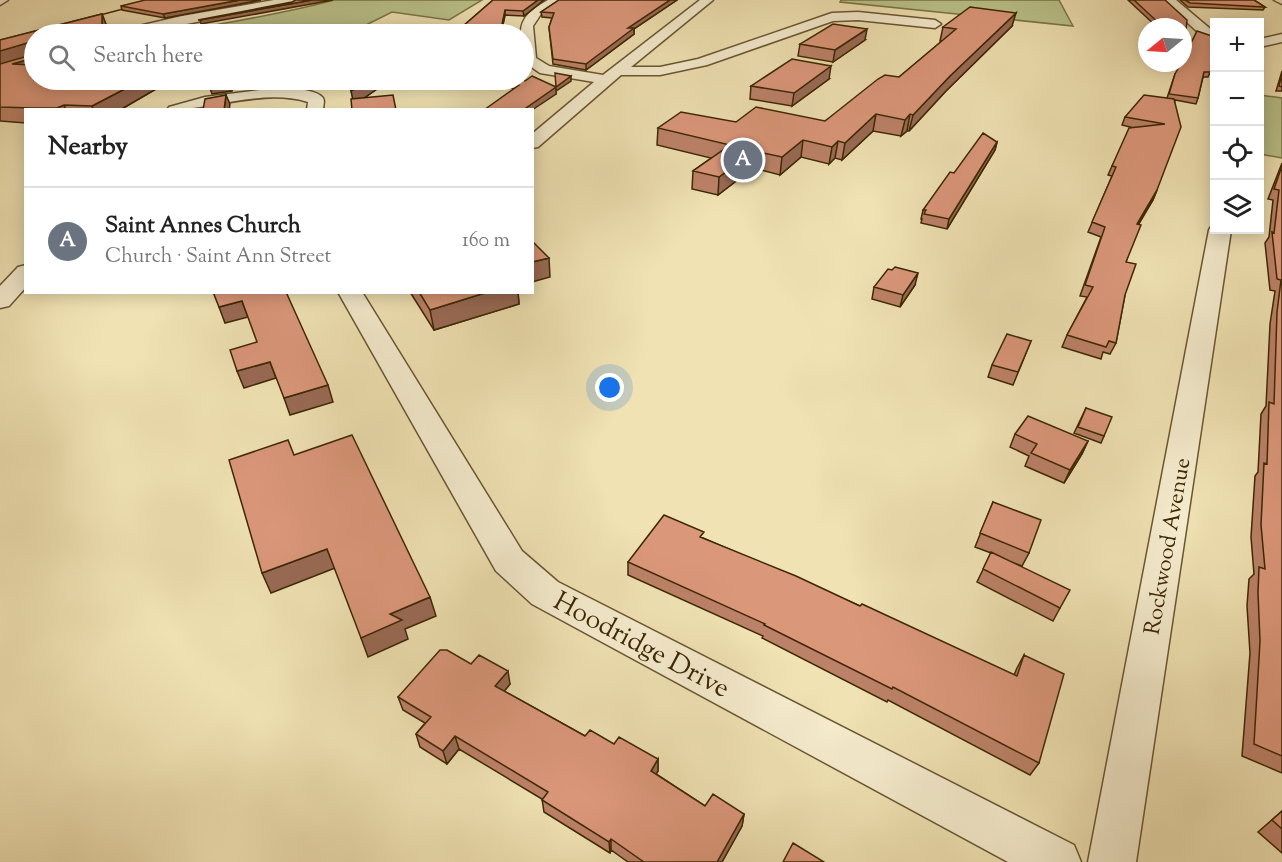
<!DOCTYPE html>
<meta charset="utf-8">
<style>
body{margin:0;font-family:"Sorts Mill Goudy",serif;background:#f6f6f6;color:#222}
.controls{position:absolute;right:18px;top:18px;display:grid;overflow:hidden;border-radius:0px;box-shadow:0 3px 15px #0003}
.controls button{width:54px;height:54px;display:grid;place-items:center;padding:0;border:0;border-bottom:2px solid #e0e0e0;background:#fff;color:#222;font:30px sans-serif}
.compass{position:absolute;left:1138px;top:18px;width:54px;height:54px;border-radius:50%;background:#fff;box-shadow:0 3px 15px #0003;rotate:252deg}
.you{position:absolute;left:610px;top:388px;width:21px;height:21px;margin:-15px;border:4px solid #fff;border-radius:50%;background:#1a73e8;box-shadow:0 0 0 9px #1a73e833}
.badge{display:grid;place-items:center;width:39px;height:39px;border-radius:50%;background:#1a73e8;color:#fff;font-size:20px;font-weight:700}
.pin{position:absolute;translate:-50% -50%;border:3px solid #fff;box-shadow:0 2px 6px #0006}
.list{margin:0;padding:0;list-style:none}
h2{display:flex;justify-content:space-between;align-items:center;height:78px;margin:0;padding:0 24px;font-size:26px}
h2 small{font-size:20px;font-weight:400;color:#767676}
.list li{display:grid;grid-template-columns:39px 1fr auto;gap:18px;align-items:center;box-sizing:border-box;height:108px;padding:0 24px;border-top:2px solid #e0e0e0}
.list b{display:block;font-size:22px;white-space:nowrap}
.list p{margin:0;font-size:20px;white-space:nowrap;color:#767676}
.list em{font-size:20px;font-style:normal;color:#767676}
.icon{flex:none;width:33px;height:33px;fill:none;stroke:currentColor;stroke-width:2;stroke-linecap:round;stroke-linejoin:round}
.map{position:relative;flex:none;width:1282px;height:862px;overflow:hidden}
.search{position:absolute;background:#fff;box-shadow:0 3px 15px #0003;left:24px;top:24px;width:510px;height:66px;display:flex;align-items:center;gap:15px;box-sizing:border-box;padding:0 21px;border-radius:33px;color:#767676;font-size:22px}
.panel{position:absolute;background:#fff;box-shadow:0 3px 15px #0003;left:24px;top:108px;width:510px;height:186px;border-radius:0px}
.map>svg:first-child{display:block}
.green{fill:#bbc38b;stroke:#7c7548;stroke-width:1.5}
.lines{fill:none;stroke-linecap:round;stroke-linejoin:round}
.minor-casing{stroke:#6a5630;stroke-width:3}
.tertiary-casing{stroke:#6a5630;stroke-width:3}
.minor{fill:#f5ecce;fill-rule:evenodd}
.tertiary{fill:#f5ecce;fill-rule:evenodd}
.tram{stroke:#3d2704;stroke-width:1.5}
.wall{fill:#bc8269;stroke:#3d2704;stroke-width:1.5}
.shaded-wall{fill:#996a55;stroke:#3d2704;stroke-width:1.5}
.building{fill:#db977a;stroke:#3d2704;stroke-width:1.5}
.labels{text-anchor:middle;stroke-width:4.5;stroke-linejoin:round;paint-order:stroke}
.street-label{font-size:22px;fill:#3d2704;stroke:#f5ecce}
.near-street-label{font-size:27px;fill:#3d2704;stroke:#f5ecce}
</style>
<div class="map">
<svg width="1282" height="862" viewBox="0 0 1282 862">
<rect width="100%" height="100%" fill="#f0e2b3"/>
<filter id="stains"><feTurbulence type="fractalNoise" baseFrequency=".00333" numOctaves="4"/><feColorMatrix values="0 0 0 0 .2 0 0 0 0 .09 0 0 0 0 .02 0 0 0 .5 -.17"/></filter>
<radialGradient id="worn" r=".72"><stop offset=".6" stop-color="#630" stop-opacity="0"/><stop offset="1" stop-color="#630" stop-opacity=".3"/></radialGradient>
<path class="green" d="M334 0H482L449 20 392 12 364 26 333 30 324 34H170C225 22 280 15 334 0Z
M841 0H1059L1073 26 840 2Z
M1260 95 1282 98V158L1260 154Z"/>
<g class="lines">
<defs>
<path id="minor" d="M274 0H299L293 3 136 34H116L117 31 182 16Z
M548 0H562L541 14 533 26 536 58 549 66 603 75 700 0H713L631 67H660L698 59 832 13 858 12 935 20 941 24 935 28 858 20 833 21 707 65 660 75H621L538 147 532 148V134L594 82 540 73 524 62V34H521C520 17 534 8 548 0Z
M1163 0H1176L1214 32V40L1204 38Z
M1274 0H1282V4Z
M1282 34V42L1260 47V39Z
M267 89C281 89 310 87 321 96 326 99 323 105 323 110H307L308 102C263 88 213 110 167 110L169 107 205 97Z
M1212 225H1214V230H1231L1136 862H1088L1209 230Z
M26 265V287L9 306 0 308V286L18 267Z
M338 292H362L522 551 558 582 1074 845 1081 862H1008L532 604 496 571Z"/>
<path id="tertiary" d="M0 0H8L0 5Z"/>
</defs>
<use href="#minor" class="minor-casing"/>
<use href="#tertiary" class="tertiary-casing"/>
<use href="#minor" class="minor"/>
<use href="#tertiary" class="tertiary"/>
<path class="tram" d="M70 23 157 0"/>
</g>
<path class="wall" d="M261 0 165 18 122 10 121 6Z
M493 0H544L524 16 505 15 501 34H454Z
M559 0H677L634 29V34L586 70 553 64 549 27 552 18 542 17 541 12Z
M1128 0H1165L1186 30 1185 34H1183V27H1157Z
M1180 0H1254L1265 7 1263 10 1188 7Z
M102 14 107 27 34 80H161L163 85 120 110H26V123L0 121V40Z
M1012 26 946 91 909 131H907L901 136 873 131 842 160 835 158 829 164 801 157 780 175 753 168 718 195 692 189 693 171 711 158 657 145 658 128 736 122 825 121 899 77 942 41H940L943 27Z
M865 40 833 62 798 56 800 44Z
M1215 61 1208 77H1203L1198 98 1196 104 1175 100 1157 190 1153 200 1138 224 1126 262 1125 295 1116 343 1110 354 1103 352 1101 359 1062 347 1067 335 1087 297 1080 296 1101 237 1088 232 1112 176 1108 175 1112 166 1134 128 1122 125 1125 117 1167 98 1175 74Z
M1282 71V91H1276Z
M524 79 525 81 556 87V94L514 89 495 80Z
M829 79 792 106 750 99 751 86Z
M250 80H390L364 98 353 99 351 86Z
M997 142 995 150 947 229 921 223 922 219H921L923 210 954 173Z
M1282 163V773L1242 756 1250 653 1247 606 1249 579 1254 574 1251 537 1255 476 1258 472 1261 414 1266 406 1270 324 1275 291 1270 290 1265 243 1269 237 1273 200 1268 199Z
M915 285 900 307 872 299 874 287Z
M410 292H518L519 304 434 330Z
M1031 341 1013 385 988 377 992 365Z
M1086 408 1104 436 1101 443 1074 433Z
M1015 434 1088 441 1082 454 1064 483 1025 466 1029 456 1010 447Z
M993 502 1029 553 1022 566 1011 562 1060 608 1053 621 977 582 991 553 975 547Z
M703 538 860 606 1014 675 1017 668 1024 655 1039 763 1030 775 888 700 887 702 762 638 763 636 628 575V562Z
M471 664 510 684 504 691 585 736 614 744 658 759V771L656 774 705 806 744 814 742 826 722 862H628L611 850 610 853 544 812 542 799 459 749 447 764 420 747 416 734 425 723 403 710 398 697Z
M1282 811V853L1258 832Z"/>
<path class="shaded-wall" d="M240 0H261L165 18 163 14Z
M312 0H333L201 24 200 20Z
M538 0H544L524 16 523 11Z
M670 0H677L634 29V34L586 70V64L628 28Z
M505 10V15L501 34H500Z
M1016 13 1012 26 946 91 909 131 913 115 950 76Z
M102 14 107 27V34H102Z
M867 29 865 40 833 62 835 50Z
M27 43 33 56 0 67V51Z
M34 58V73L12 64Z
M831 66 829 79 792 106 794 93Z
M571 76V81L556 91V87Z
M142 80H161L163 85 120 110H93L92 106Z
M207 80H234L232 91 212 94Z
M368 80H390L354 105 351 91Z
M556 87V94L532 110H523Z
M226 95 230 104 229 110H224Z
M64 105 66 110H58L57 108Z
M876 114 873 131 842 160 845 143Z
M910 114 907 131 901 136 905 120Z
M803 140 801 157 780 175 782 157Z
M838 141 835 158 829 164 832 147Z
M997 142 995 150 947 229 949 219Z
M754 151 753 168 718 195 719 177Z
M1157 190 1153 200 1133 234 1137 224Z
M549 258 550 277 532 282V262Z
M918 273 915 285 900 307 903 295Z
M488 292H518L519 304 434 330 430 310Z
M242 301 248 317 225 323 219 307Z
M270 362 276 378 244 388 237 371Z
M328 385 333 402 290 415 284 398Z
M1088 441 1082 454 1064 483 1070 470Z
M327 549 335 568 271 593 262 573Z
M430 597 436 616 405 629 408 639 368 657 361 638 390 614Z
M508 671 510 684 498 699 495 686Z
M455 736 459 749 447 764 443 751Z
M658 759V771L651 783V771Z
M744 814 742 826 722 862H717Z
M611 839V850L610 853 609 842Z"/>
<path class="building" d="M145 0H240L163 14 121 6Z
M296 0H312L200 20H198L292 2Z
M493 0H538L523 11 505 10 500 34H454Z
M559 0H670L628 28H634L586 64 553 59 549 27 554 13 541 12Z
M1134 0H1165L1187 20 1186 30H1183V27H1163Z
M1185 0H1254L1265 7 1190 3Z
M970 7 1016 13 950 76 913 115 910 114 905 120 876 114 845 143 838 141 832 147 803 140 782 157 754 151 719 177 693 171 730 145 658 128 681 112 736 122 756 107 825 121 878 79 885 75 899 77 956 29 943 27Z
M102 14V34H34V58L12 64 34 65V80H142L92 106 64 105 57 108H32L0 107V64L28 56 30 45 27 43 0 51V40Z
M833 24 867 29 835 50 800 44Z
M361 26 438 32 435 34H320L332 28 355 29Z
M1197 31 1215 37V61L1210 72H1204L1198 98 1169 94 1175 74 1181 63H1183V59Z
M792 59 831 66 794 93 751 86Z
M555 73 571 76 556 87Z
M1282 74V87L1279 86Z
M532 76 556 87 523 110H484L519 85 507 80 524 79 525 81Z
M351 80H368L351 91Z
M226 95 224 110H203L205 99Z
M393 95 396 110H352L351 99Z
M1144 95 1174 99 1181 127 1157 190 1137 224 1141 225 1126 262 1136 264 1125 295 1116 343 1109 341 1106 347 1067 335 1093 287 1085 285 1105 227 1092 222 1116 167 1112 166 1129 128 1165 124 1125 117Z
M983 133 997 142 949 219 924 214 926 210H923L950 172 954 173Z
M1282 166V756L1254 744 1260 641 1258 593 1259 567 1265 569 1261 525 1264 463 1267 464 1269 402 1274 404 1277 312 1281 280 1277 279 1272 232 1274 233 1279 190 1274 189Z
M532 241 549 258 532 262Z
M895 267 918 273 903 295 874 287 888 269 892 270Z
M213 292H286L328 385 284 398 270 362 237 371 230 350 257 342 242 301 219 307Z
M419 292H488L430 310Z
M1007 334 1031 341 1018 372 992 365Z
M1086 408 1112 417 1104 436 1078 427Z
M1028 416 1088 441 1070 470 1031 453 1037 444 1015 434Z
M352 435 430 597 390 614 402 620 361 638 327 549 262 573 229 460 288 440 294 455Z
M993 502 1041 520 1029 553 980 533Z
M664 515 704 532 700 537 796 576 860 606 862 604 1017 676 1024 655 1064 674 1039 763 893 687 892 689 764 625 765 624 628 562Z
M991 552 1070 590 1060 608 983 569Z
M440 650H447L471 664 479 655 508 671 495 686 585 736 590 730 614 744 619 737 658 759 651 771 705 806 713 794 744 814 717 862H644L611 839 609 842 542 800 548 792 455 736 443 751 416 734 431 717 398 697Z
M1282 811V829L1272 820Z
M793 843 824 862H783Z"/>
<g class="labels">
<g class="street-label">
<text transform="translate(1166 546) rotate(-80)" y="8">Rockwood Avenue</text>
</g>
<g class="near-street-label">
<text transform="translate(642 644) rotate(28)" y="9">Hoodridge Drive</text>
</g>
</g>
<rect width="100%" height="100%" filter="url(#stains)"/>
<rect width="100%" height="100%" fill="url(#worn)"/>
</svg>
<div class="controls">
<button>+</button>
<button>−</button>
<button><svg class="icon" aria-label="locate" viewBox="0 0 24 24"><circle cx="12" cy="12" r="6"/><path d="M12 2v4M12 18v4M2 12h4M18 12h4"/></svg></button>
<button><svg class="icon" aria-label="layers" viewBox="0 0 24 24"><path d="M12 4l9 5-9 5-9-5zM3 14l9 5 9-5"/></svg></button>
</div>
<svg class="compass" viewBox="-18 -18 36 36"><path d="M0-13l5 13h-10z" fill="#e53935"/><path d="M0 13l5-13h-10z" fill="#767676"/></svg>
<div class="you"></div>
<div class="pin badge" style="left:743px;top:160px;background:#6b7280">A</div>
<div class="search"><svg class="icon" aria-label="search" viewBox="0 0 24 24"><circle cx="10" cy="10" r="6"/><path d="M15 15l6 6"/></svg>Search here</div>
<section class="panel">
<h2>Nearby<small></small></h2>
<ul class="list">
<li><span class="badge" style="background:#6b7280">A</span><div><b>Saint Annes Church</b><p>Church · Saint Ann Street</p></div><em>160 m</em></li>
</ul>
</section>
</div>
